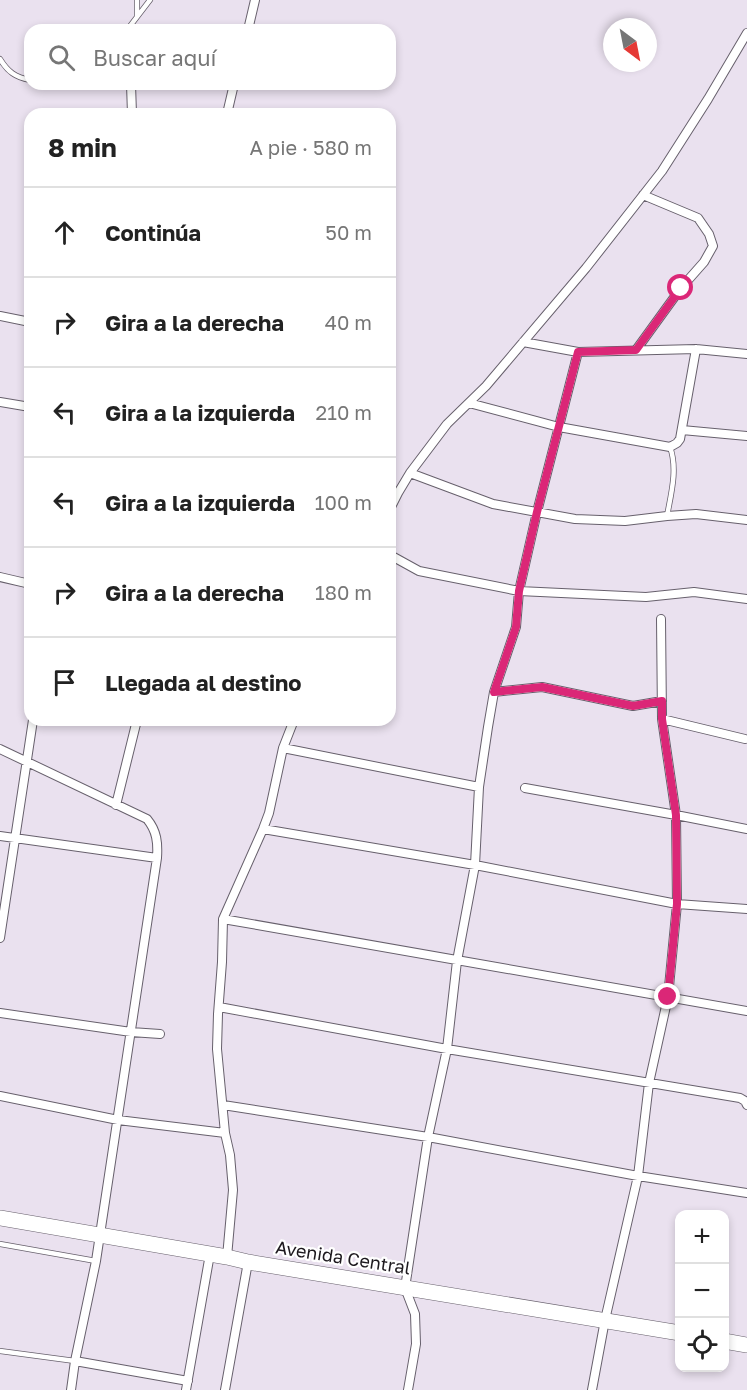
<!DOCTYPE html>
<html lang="es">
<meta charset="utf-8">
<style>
body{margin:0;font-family:"Golos Text",sans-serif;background:#f2f2f2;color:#222}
.controls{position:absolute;right:18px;bottom:18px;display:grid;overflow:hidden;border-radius:12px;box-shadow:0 3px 9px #0003}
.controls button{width:54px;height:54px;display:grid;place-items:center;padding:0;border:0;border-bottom:2px solid #e0e0e0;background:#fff;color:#222;font:30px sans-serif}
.compass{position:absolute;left:603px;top:18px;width:54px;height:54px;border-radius:50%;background:#fff;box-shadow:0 3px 9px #0003;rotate:148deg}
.stop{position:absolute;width:18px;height:18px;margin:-14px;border:4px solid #db2777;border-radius:50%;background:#fff}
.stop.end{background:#db2777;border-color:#fff;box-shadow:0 2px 6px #0008}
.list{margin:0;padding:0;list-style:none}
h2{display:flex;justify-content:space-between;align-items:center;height:78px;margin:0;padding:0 24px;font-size:26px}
h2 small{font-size:20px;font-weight:400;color:#767676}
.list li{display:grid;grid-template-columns:39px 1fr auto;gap:18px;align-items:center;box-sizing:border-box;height:90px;padding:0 24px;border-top:2px solid #e0e0e0}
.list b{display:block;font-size:22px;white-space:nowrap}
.list em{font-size:20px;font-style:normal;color:#767676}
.icon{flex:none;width:33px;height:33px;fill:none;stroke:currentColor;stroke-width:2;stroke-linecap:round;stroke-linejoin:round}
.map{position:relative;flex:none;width:747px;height:1390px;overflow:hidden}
.search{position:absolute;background:#fff;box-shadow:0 3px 9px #0003;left:24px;top:24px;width:372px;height:66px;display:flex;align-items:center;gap:15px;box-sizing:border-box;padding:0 21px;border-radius:18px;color:#767676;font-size:22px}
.panel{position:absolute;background:#fff;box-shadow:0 3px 9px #0003;left:24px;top:108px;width:372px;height:618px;border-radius:18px}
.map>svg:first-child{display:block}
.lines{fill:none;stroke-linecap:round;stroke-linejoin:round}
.lane-casing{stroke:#67606c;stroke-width:6}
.street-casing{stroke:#67606c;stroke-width:10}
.highway-casing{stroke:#67606c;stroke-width:16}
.lane{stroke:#fff;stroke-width:4.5}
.street{stroke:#fff;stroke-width:8}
.highway{stroke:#fff;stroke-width:15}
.route{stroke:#db2777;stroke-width:8}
.labels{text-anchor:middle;stroke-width:4.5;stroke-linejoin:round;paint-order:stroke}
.street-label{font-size:18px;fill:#1d191e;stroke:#fff}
</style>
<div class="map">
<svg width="747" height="1390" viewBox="0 0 747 1390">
<rect width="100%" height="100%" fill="#eae1ef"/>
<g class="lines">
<defs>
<path id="lane" d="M137 0V16
M127 30 150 0
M0 59C8 72 15 77 30 80
M667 516C671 494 678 469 670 447
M0 1244 96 1261
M0 1351 75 1361"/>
<path id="street" d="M248 30 255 0
M131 84 132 114
M227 114 234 84
M0 316 30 322
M523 342 578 352 696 349 747 354
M636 350 681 288 704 262 713 246 709 234 698 218 643 195
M0 402 30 407
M469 403 559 427 670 447 677 443 680 439 696 349
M682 430 747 436
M410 473 493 504 575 519 625 521 667 516 696 514 747 520
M390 509 398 493 410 473 447 424 486 386 586 268 662 171 708 99 747 33
M390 555 419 571 519 591 646 597 694 592 747 599
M0 577 30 584
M494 692 542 687 633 706 662 701
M662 719 745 739
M283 748 479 787
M0 749 147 819C157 831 158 843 157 858L96 1261 75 1361 71 1390
M525 788 676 815 747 829
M116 805 137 720
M263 829 475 865 677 904 747 909
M0 836 157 858
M223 919 747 1011
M0 938 33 720
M219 1007 447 1049 740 1098 745 1101 747 1105
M0 1013 131 1032 160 1034
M0 1096 118 1120 225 1133
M223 1105 428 1137 638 1176 747 1193
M227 1257 233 1190 230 1155 225 1133 217 1049 218 1014 222 962 223 919 263 829 269 813 283 748 294 720
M75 1361 188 1381
M186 1390 210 1254
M225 1390 248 1262
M408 1390 416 1344 415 1314 405 1288 428 1137 447 1049 457 961 475 865 479 787 488 727 494 692 516 627 519 591 537 512 578 352
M592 1390 605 1320 638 1176 649 1083 668 997 677 904 676 815 662 719 661 619"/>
<path id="highway" d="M0 1218 227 1257 248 1262 680 1333
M724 1341 747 1345"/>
</defs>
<use href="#lane" class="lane-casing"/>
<use href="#street" class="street-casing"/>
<use href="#highway" class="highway-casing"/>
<use href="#lane" class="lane"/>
<use href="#street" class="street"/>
<use href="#highway" class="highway"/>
</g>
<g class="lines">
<path class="route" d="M668 997 677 904 676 815 662 719V701L633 706 542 687 494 692 516 627 519 591 537 512 578 352 636 350 681 288"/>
</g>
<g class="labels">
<g class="street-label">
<text transform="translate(343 1258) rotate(9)" y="6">Avenida Central</text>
</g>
</g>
</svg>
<div class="controls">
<button>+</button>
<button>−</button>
<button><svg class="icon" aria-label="locate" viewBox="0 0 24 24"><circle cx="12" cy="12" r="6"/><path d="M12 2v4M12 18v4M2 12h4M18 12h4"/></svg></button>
</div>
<svg class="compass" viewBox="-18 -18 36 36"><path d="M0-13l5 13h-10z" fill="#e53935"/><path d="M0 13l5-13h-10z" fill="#767676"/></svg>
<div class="stop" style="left:681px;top:288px"></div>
<div class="stop end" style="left:668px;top:997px"></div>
<div class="search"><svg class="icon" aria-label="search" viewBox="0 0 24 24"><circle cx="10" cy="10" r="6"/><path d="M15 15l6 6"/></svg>Buscar aquí</div>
<section class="panel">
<h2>8 min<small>A pie · 580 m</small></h2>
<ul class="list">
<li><svg class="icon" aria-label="ahead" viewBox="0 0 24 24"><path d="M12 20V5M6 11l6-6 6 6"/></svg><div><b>Continúa</b></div><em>50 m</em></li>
<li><svg class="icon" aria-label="right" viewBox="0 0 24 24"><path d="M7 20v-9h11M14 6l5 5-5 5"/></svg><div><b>Gira a la derecha</b></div><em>40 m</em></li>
<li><svg class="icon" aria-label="left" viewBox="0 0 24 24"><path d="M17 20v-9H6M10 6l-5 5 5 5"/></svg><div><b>Gira a la izquierda</b></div><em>210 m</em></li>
<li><svg class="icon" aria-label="left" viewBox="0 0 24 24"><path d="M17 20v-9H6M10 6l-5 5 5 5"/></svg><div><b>Gira a la izquierda</b></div><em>100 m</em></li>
<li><svg class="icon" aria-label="right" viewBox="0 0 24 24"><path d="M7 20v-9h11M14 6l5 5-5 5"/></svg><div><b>Gira a la derecha</b></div><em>180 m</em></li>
<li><svg class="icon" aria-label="arrive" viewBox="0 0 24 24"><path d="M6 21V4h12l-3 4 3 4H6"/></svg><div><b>Llegada al destino</b></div></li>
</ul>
</section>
</div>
